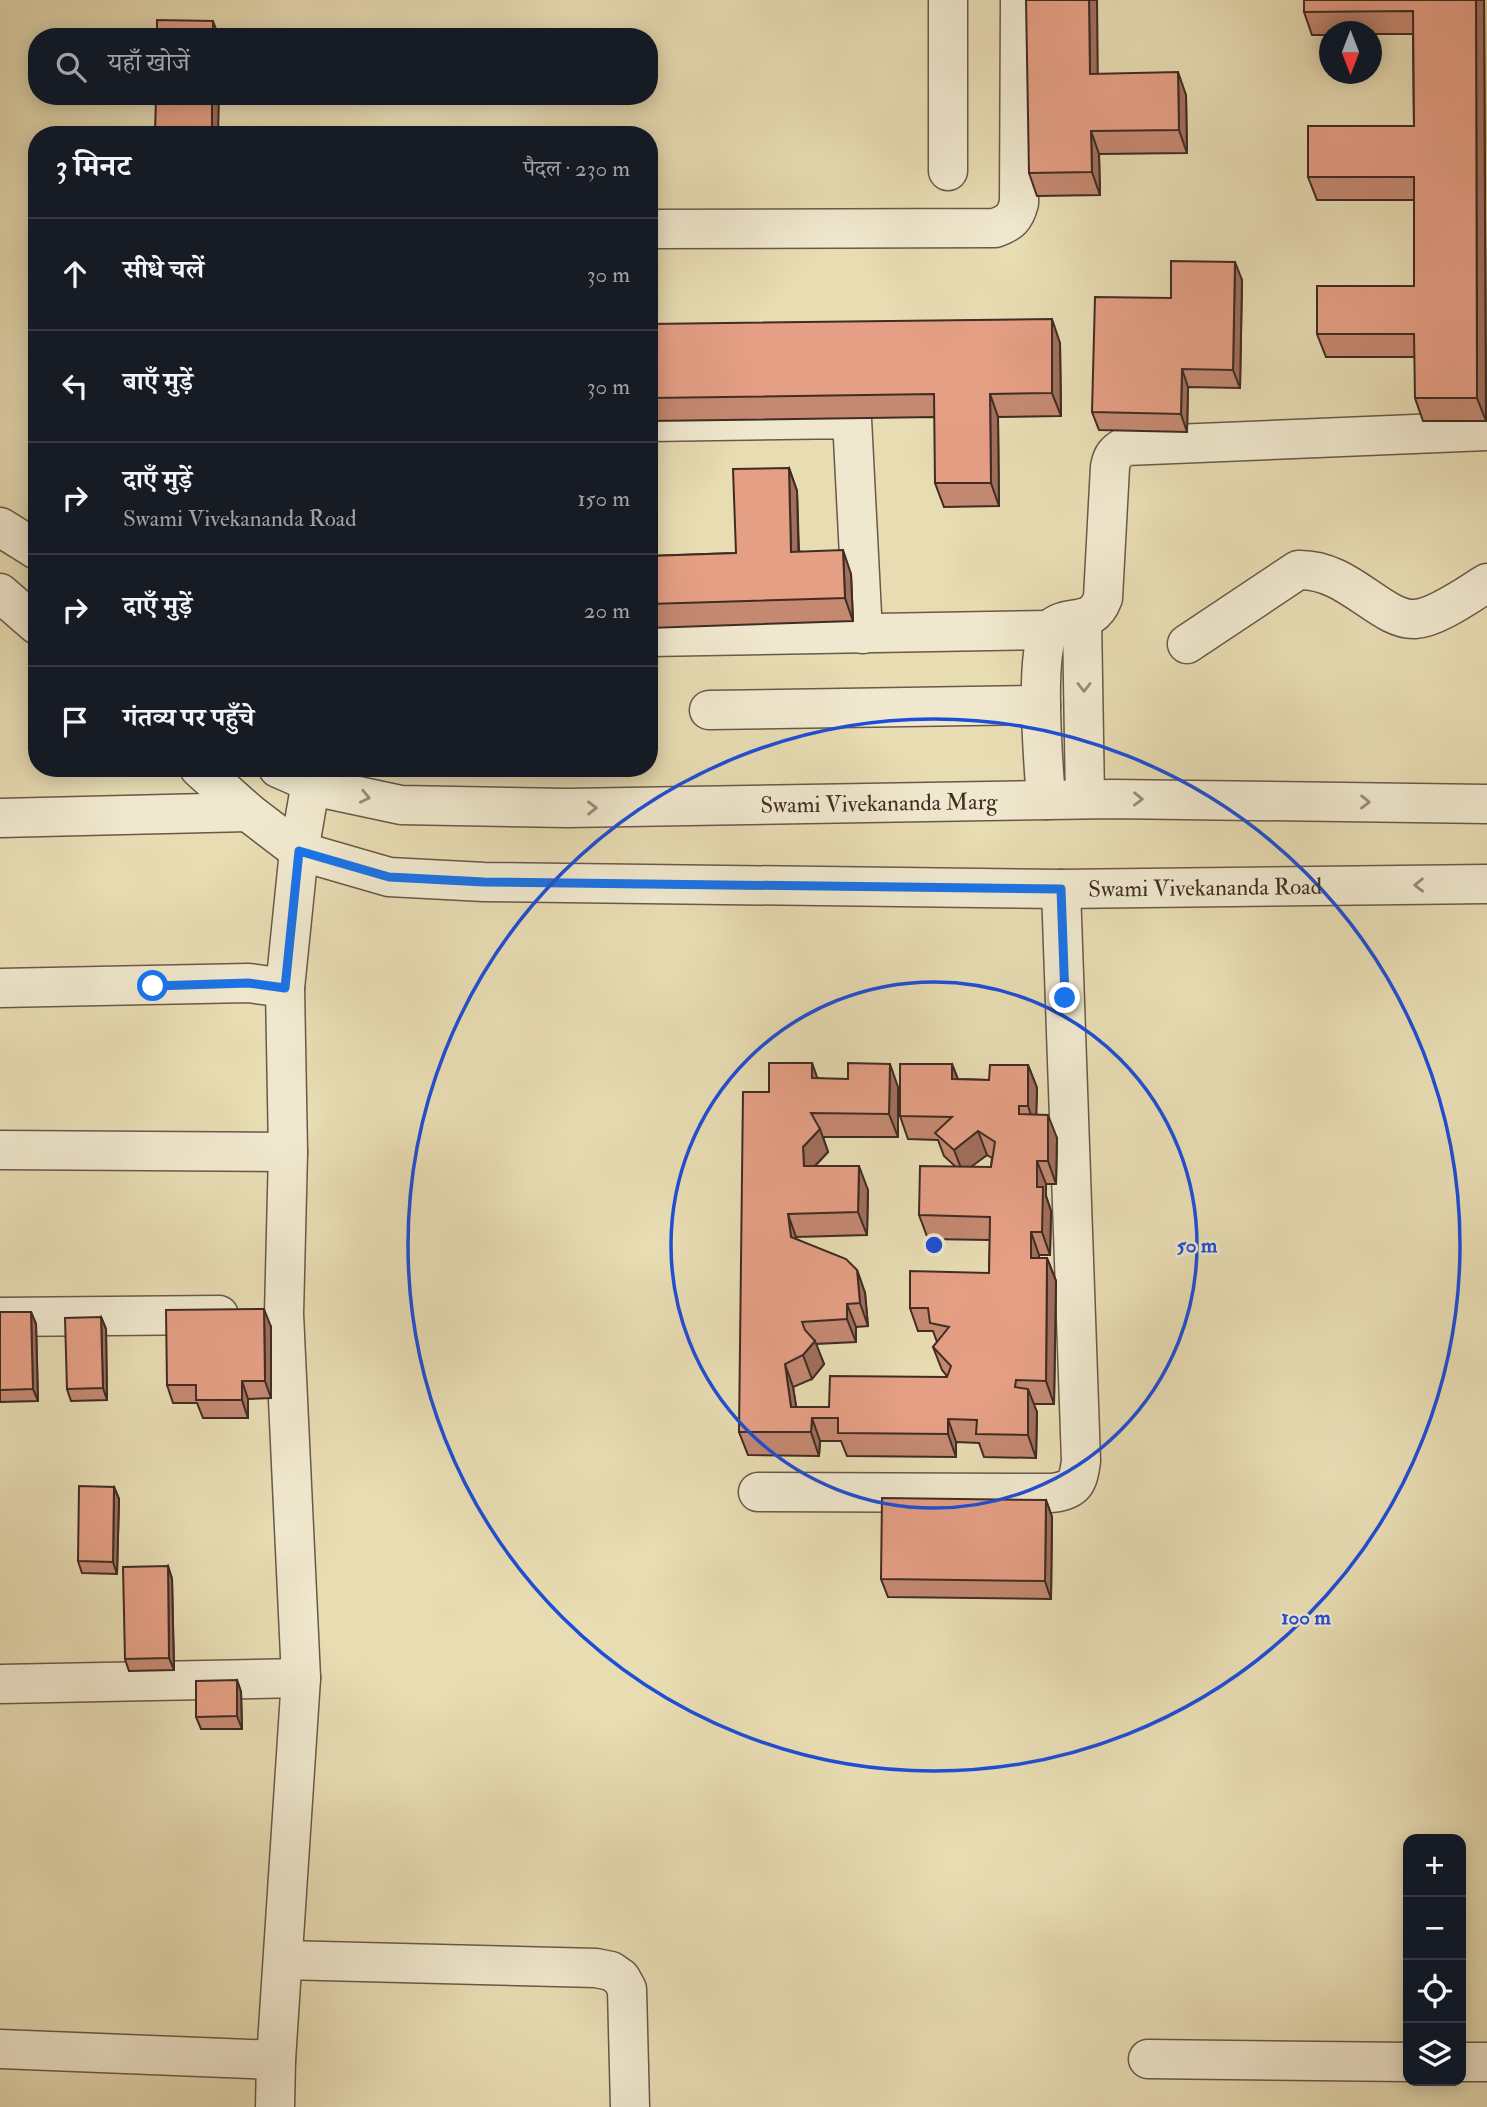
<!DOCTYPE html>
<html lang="hi">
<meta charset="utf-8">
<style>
body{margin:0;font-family:"IM FELL Double Pica","Noto Serif Devanagari",serif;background:#242831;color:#f1f3f6}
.controls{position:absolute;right:21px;bottom:21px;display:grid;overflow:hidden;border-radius:14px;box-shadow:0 4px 18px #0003}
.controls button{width:63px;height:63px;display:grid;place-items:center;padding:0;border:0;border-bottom:2px solid #363941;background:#171b24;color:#f1f3f6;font:35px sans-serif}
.compass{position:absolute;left:1319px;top:21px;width:63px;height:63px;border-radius:50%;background:#171b24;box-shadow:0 4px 18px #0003;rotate:180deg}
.stop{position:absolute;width:21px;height:21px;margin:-16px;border:5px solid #1a73e8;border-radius:50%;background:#fff}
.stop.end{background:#1a73e8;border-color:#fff;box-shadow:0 2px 7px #0008}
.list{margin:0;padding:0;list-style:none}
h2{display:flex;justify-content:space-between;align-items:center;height:91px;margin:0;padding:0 28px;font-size:30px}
h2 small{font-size:23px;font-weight:400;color:#9ea1a6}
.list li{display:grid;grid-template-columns:46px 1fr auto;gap:21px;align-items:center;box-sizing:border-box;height:112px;padding:0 28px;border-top:2px solid #363941}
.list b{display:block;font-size:26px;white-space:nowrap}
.list p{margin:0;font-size:23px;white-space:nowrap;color:#9ea1a6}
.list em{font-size:23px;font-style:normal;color:#9ea1a6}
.icon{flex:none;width:38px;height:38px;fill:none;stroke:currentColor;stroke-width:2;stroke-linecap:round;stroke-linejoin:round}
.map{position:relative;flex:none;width:1487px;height:2107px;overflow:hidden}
.search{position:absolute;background:#171b24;box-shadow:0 4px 18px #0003;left:28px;top:28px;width:630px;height:77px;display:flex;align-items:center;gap:18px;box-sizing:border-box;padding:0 24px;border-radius:28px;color:#9ea1a6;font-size:26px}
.panel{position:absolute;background:#171b24;box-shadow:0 4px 18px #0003;left:28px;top:126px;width:630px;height:651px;border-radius:28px}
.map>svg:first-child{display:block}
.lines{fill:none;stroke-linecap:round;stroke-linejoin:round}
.minor-casing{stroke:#6a5848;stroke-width:41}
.minor{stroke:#f0e8ce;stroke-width:38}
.wall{fill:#c58972;stroke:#402c24;stroke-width:2;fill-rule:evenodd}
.shaded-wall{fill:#a06f5d;stroke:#402c24;stroke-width:2}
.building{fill:#e59f85;stroke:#402c24;stroke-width:2}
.oneway{stroke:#988a79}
.route{stroke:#1a73e8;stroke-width:9}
.ring{fill:none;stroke:#1d4ed8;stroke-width:3.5}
.labels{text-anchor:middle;stroke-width:5;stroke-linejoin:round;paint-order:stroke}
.street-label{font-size:23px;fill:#402c24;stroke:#f0e8ce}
.centre{fill:#1d4ed8;stroke:#f0e8ce;stroke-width:3.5}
.ring-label{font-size:21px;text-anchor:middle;font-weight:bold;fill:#1d4ed8;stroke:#f0e8ce;stroke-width:5;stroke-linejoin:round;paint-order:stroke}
</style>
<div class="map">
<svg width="1487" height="2107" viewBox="0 0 1487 2107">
<rect width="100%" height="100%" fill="#e8dcb3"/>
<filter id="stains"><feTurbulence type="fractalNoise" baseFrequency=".00286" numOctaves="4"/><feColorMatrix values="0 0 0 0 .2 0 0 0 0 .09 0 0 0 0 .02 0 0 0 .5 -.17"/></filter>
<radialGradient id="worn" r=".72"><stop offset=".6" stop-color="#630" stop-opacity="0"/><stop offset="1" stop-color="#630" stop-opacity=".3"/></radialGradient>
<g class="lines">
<defs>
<g id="minor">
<path d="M948 0V171"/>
<path d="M649 229 995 228C1010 223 1015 218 1019 203L1020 0"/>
<path d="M649 422 852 419 863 634"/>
<path d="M0 527 37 550"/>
<path d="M0 593 37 625"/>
<path d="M1082 619 1085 799"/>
<path d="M649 637 1050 630"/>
<path d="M1187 644 1298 570C1348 568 1381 621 1415 619 1436 618 1469 594 1487 583"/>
<path d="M709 710 1041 705"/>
<path id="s1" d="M199 768 248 812 299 851 389 877 484 882 1061 889 1487 884"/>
<path id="s2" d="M278 768 326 789 401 805 567 808 1113 799 1487 804"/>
<path d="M1046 800C1044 770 1033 648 1051 629 1068 612 1092 629 1103 598L1110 467C1112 456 1115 452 1126 446L1487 431"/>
<path d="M0 818 248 812"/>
<path d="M0 988 249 983 285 988"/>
<path d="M0 1150 288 1152"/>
<path d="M0 1317 219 1315"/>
<path d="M758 1492 1052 1493C1075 1490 1078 1483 1081 1461L1061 889"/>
<path d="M0 1684 301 1678"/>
<path d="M283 1960 596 1968 611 1971 621 1978 627 1989 630 2107"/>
<path d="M0 2049 276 2060"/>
<path d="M1148 2059 1408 2062"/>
<path d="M1461 2062H1487"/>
<path d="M275 2107 276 2060 301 1678 284 1314 288 1152 285 988 299 851 311 782"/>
</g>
</defs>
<use href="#minor" class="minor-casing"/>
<use href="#minor" class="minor"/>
</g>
<path class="wall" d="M1484 0 1486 421H1423L1415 398V357H1326L1317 334 1414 286V200H1317L1308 177 1414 126 1413 34H1371V32H1329V35H1312L1304 12Z
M1098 74 1186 95 1187 153 1099 154 1100 195 1037 196 1029 173Z
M1242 280 1240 388 1188 387 1187 432 1099 430 1092 412 1171 298Z
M649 324 1060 343 1061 416 998 417 999 506 944 507 935 483V417L649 421Z
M789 468 797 491 799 551 851 574 853 621 649 628V556L736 553Z
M812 1063 817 1078 898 1087V1137H823L828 1152 815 1166 868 1190 867 1235 796 1237V1239L857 1270 865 1293 868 1326 856 1327V1342L816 1344 824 1364 812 1379 793 1387 796 1407H829L947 1377V1376L942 1370 933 1347 937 1342 933 1331H918L910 1308 989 1273 990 1240 928 1239 919 1215 956 1167 944 1156 938 1140 908 1139 900 1116 952 1064 958 1079 989 1080 1028 1065 1037 1088 1036 1114 1057 1138 1056 1184H1046V1196L1051 1211 1050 1255H1039V1258H1047L1056 1281 1054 1404H1033L1037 1412 1036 1458 984 1457 979 1443 956 1442V1457L847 1456 841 1441H820L819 1456 748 1455 739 1432 769 1092ZM987 1155 992 1158 991 1167H970Z
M0 1312H31L36 1324 38 1401 0 1402Z
M101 1317 106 1329 107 1400 71 1401 67 1389Z
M271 1327V1398L248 1399V1418H203L197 1403H173L167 1385Z
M114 1487 119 1499 117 1574 82 1573 78 1561Z
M1046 1500 1052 1517 1051 1599 888 1597 881 1579Z
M168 1566 172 1579 174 1670 129 1671 125 1659Z
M237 1680 241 1692 242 1729H201L196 1717Z"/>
<path class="shaded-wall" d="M1089 0H1097L1098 97 1090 74Z
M1476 0H1484L1486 421 1477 398Z
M213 21 219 37H213Z
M1178 72 1186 95 1187 153 1179 130Z
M212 96H219L218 135H212Z
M1091 131 1099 154 1100 195 1092 172Z
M1235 262 1242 280 1240 388 1233 370Z
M1052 319 1060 343 1061 416 1052 393Z
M1182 369 1188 387 1187 432 1181 414Z
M990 394 998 417 999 506 991 483Z
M789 468 797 491 799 575 791 552Z
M843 550 851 574 853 621 845 598Z
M812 1063 820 1086 812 1078Z
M890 1064 898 1087V1137L889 1114Z
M952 1064 961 1088 952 1079Z
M1028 1065 1037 1088 1036 1129 1028 1106Z
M1048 1115 1057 1138 1056 1184 1048 1161Z
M820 1129 828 1152 811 1170 804 1166 803 1147Z
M978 1131 987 1155 963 1173 954 1150Z
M1037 1161 1046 1184V1196L1051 1211 1050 1255 1042 1232 1037 1187Z
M859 1166 868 1190 867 1235 858 1212Z
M788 1214 796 1237 799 1260 791 1237Z
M1031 1232 1039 1255V1281L1031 1258Z
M1047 1258 1056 1281 1054 1404 1046 1381Z
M857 1270 865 1293 868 1326 860 1303Z
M847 1304 856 1327V1342L847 1319Z
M264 1309 271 1327V1398L265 1381Z
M31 1312 36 1324 38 1401 33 1389Z
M101 1317 106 1329 107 1400 103 1388Z
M815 1341 824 1364 812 1379 803 1355Z
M785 1364 793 1387 800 1430 791 1407Z
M242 1381 248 1399V1418L242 1400Z
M1028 1389 1037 1412 1036 1458 1028 1435Z
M812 1418 820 1441 819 1456 811 1432Z
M948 1419 956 1442V1457L948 1434Z
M114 1487 119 1499 117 1574 113 1562Z
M1046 1500 1052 1517 1051 1599 1045 1581Z
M168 1566 172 1579 174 1670 169 1658Z
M237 1680 241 1692 242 1729 237 1716Z"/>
<path class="building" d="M1026 0H1089L1090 74 1178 72 1179 130 1091 131 1092 172 1029 173Z
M1304 0H1476L1477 398H1415L1414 334H1317V286H1414V177H1308V126H1414L1413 11 1304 12Z
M157 20 213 21V37H157Z
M156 96H212V135H155Z
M1171 261 1235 262 1233 370 1182 369 1181 414 1092 412 1095 297 1171 298Z
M1052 319V393L990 394 991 483H935L934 394 649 398V324Z
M789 468 791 552 843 550 845 598 649 604V556L736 553 733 469Z
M769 1063H812V1078L848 1079V1063L890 1064 889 1114 811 1113 820 1129 803 1147 804 1166H859L858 1212 788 1214 791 1237 846 1259 857 1270 860 1303 847 1304V1319L802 1322 805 1330 815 1341 803 1355 785 1364 791 1407H829L830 1376 947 1377 951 1366 933 1347 949 1327 930 1323 928 1308H910V1271L989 1273 990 1217 919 1215 920 1166 991 1167 995 1142 978 1131 954 1150 935 1133 952 1117 900 1116V1064H952V1079L989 1080 990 1065H1028V1106H1019V1114L1048 1115V1161H1037V1187H1043L1042 1232H1031V1258H1047L1046 1381 1016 1380 1015 1387 1028 1389V1435L976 1434 977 1420 948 1419V1434L838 1433V1418H812L811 1432H739L743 1092H769Z
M264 1309 265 1381H242V1400H196V1385H167L166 1310Z
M0 1312H31L33 1389 0 1390Z
M101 1317 103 1388 67 1389 65 1318Z
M79 1486 114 1487 113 1562 78 1561Z
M882 1498 1046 1500 1045 1581 881 1579Z
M168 1566 169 1658 125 1659 123 1567Z
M237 1680V1716L196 1717V1681Z"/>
<defs><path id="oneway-chevron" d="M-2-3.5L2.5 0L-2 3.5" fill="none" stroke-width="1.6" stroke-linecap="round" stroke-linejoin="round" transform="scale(1.75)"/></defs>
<g class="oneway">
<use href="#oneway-chevron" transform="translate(1084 687) rotate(90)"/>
<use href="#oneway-chevron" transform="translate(365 797) rotate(12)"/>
<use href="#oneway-chevron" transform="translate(1138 799) rotate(1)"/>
<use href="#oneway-chevron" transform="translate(1365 802) rotate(1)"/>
<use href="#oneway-chevron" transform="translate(592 808) rotate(-1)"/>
<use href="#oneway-chevron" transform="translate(1419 885) rotate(179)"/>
</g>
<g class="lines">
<path class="route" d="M153 986 248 983 285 988 299 851 389 877 484 882 1061 889 1065 998"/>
</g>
<g class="ring">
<circle cx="934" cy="1245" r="263"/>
<circle cx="934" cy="1245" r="526"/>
</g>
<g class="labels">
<g class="street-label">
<text dy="8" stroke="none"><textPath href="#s2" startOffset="607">Swami Vivekananda Marg</textPath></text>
<text dy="8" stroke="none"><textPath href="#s1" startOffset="1040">Swami Vivekananda Road</textPath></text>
</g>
</g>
<circle cx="934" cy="1245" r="10" class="centre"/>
<g class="ring-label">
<text x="1197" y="1252">50 m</text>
<text x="1306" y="1624">100 m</text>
</g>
<rect width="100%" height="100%" filter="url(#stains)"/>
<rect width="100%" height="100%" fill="url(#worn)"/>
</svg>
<div class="controls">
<button>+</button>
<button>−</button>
<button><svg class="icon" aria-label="locate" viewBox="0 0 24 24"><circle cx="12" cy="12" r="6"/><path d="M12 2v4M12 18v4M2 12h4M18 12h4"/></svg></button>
<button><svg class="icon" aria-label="layers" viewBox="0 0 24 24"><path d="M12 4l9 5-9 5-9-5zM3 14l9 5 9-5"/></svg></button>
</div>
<svg class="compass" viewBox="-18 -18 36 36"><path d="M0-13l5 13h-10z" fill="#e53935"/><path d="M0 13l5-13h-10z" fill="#9ea1a6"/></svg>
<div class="stop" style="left:153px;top:986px"></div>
<div class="stop end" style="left:1065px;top:998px"></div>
<div class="search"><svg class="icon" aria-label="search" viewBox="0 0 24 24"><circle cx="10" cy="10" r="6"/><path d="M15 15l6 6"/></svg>यहाँ खोजें</div>
<section class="panel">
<h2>3 मिनट<small>पैदल · 230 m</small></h2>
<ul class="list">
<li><svg class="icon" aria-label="ahead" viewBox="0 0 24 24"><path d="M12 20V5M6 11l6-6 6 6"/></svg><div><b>सीधे चलें</b></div><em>30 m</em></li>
<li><svg class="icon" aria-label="left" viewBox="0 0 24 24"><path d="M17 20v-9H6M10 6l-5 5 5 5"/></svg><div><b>बाएँ मुड़ें</b></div><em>30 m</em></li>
<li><svg class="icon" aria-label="right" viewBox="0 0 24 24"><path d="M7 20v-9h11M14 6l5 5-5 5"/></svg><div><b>दाएँ मुड़ें</b><p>Swami Vivekananda Road</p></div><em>150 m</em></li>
<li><svg class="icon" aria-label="right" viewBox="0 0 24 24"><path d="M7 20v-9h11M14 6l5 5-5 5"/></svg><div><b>दाएँ मुड़ें</b></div><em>20 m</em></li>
<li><svg class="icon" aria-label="arrive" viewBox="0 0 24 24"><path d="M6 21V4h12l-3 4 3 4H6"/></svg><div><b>गंतव्य पर पहुँचे</b></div></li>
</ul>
</section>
</div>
